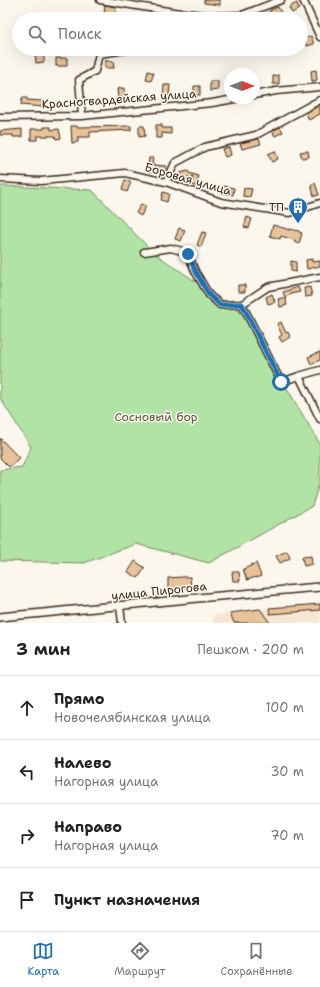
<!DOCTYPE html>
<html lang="ru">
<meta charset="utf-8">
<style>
body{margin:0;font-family:"Shantell Sans",sans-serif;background:#f6f6f6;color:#202124}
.compass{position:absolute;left:224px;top:68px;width:36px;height:36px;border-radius:50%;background:#fff;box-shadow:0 4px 16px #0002;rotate:90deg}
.stop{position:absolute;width:12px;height:12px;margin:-9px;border:3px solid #1f6fb2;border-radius:50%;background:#fff}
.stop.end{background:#1f6fb2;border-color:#fff;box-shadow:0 1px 4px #0008}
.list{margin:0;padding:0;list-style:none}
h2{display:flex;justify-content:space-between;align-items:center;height:52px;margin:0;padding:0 16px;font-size:17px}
h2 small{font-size:13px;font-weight:400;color:#757577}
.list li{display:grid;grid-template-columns:26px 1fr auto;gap:12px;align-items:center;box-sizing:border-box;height:64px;padding:0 16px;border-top:1px solid #e0e0e0}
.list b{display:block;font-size:15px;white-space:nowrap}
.list p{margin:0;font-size:13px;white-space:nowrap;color:#757577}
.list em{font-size:13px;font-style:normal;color:#757577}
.icon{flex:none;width:22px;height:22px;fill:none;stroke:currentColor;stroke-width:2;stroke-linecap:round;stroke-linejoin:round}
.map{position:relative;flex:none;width:320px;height:623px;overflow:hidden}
.search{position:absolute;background:#fff;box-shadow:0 4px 16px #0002;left:12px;right:12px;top:12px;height:44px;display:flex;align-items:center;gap:10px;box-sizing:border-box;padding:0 14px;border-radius:22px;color:#757577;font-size:15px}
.sheet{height:308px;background:#fff}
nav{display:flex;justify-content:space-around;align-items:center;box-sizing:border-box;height:56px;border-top:1px solid #e0e0e0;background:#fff;font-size:11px;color:#757577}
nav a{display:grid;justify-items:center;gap:2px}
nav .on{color:#1f6fb2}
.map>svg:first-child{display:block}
.built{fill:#f5e7d3}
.green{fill:#b1e3a4;stroke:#768661}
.building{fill:#e8c399;stroke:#3b2a1e}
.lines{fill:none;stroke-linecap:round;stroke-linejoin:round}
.minor-casing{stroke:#3b2a1e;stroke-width:9}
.tertiary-casing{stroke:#3b2a1e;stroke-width:10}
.minor{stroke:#fbf7ec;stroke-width:6}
.tertiary{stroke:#fbf7ec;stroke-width:7}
.route{stroke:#1f6fb2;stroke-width:5}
.labels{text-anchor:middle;stroke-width:3;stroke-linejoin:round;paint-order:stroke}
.street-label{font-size:12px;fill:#3b2a1e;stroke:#fbf7ec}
.poi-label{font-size:12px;fill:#3b2a1e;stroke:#fbf7ec;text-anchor:end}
.park-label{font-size:12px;fill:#585840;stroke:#fbf7ec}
</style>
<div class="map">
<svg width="320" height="623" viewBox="0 0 320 623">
<rect width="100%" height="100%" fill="#fbf7ec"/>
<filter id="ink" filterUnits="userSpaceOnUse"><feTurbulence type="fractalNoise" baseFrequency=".025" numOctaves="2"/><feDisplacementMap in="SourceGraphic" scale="8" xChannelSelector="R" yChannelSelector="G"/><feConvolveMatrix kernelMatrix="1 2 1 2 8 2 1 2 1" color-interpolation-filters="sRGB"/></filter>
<g filter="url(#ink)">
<path class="built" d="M320 604V623H214L213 622V615H219L269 608Z"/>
<path class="green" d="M0 186H5L92 190 154 253 243 314 320 444V481L312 506 209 563 136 544 84 563 0 561V470L22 467 31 447 0 398Z"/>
<path class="building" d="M204 0H220V5L204 3Z
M297 3 299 9 292 13 289 7Z
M105 5 116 7 115 16 104 15Z
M278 7 281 13 267 19H252L271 11 270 10Z
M140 14 159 16V19H139Z
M311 36 314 44 307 46 304 39Z
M35 54H44V62L36 63Z
M56 58H67V66H56Z
M105 61H113L114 68H105Z
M316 70 317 80 312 81 311 71Z
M148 71 154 73 151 81 146 80Z
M279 75V84H273V76Z
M210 81H218V90L210 91Z
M164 85H170L169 96H163Z
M194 86H200V95H194Z
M124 88V98H118L117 89Z
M22 98H27V100L43 101V107L21 105Z
M320 105V114L309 120 306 113Z
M156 125H162V128H171V134L162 133V138H156Z
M71 126H77V127L131 126V130L90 132V137H78V142L72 143Z
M139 126H144L145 136 139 137Z
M44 127H51V130L59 129 61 138 56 139 55 136H37V140H31V129H44Z
M280 127 283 132 275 136 272 131Z
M22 129V137H13V135H0V131Z
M259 139 261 144 242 149 240 143Z
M229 147 231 155 225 157 222 149Z
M275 151 278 159 272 162 268 154Z
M308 151 309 157 302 158 300 152Z
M149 158H153L152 165 166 166V171L152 170 151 172 147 171Z
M188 171 189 173 199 176 196 186 191 185 193 176 181 179 180 173Z
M125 180 131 182 127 192 122 190Z
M315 183 319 195 314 196 311 185Z
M223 186 234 188 233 195 221 193Z
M244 188 252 189 250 197 243 196Z
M163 192 169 194 167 202 161 200Z
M141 204 146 206 141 216 136 213Z
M247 217 252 219 249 228 244 227Z
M273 225 290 230V229L299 231V232L302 233 299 244 294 242 295 240 281 236 280 239 270 236Z
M179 228 185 230 181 241 175 239Z
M202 232 206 233 201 247 197 245Z
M312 259V262L320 261V266L307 269 306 260Z
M291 261 296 262V272L291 271Z
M238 285H245V292H238Z
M298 287 300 292 290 294V295L285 297 283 292Z
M310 287 312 296 305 297 304 288Z
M272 294 275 302 268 304 266 297Z
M285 297 287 305 280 307 278 299Z
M281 322 286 333 288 332 290 337 282 342 279 337 282 335 277 324Z
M320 352V360L311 364 308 357Z
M0 438 19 458 9 467 0 458Z
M287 551 290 558 280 563 276 556Z
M311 556 312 564 304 566 302 557Z
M135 561 145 568 138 578 128 572Z
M256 563 261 576 256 578V577L247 580 243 569 251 566V565Z
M232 572H239L240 581H233Z
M182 577H190L191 588 168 589V578Z
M320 604V610L270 614 269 608Z
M260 609 270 623H234L230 613Z"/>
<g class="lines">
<defs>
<path id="minor" d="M100 0 174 12 214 16 242 15 281 0
M303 0 320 37
M254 95 276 91 320 87
M82 116 79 80 95 71 99 54 133 49
M0 117 82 116 212 103 240 98
M0 179 41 181 125 173 166 182 221 202 290 213 320 203
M166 182 175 163 205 147 256 135 320 100
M144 252 171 248 182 251 188 254 195 271 209 295 220 305 242 304 268 287 320 277
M242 304 281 382 299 376 320 419
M299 376 320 370
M120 606 122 623"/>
<path id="tertiary" d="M0 617C107 607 213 596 320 587"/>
</defs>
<use href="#minor" class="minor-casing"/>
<use href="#tertiary" class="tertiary-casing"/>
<use href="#minor" class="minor"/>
<use href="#tertiary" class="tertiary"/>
</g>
</g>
<g class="lines" filter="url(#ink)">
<path class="route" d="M188 254 195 270 209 295 220 305 242 304 281 382"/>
</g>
<defs>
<symbol id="building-pin" viewBox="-11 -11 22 30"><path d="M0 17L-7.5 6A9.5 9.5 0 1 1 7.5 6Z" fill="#1f6fb2" stroke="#fbf7ec"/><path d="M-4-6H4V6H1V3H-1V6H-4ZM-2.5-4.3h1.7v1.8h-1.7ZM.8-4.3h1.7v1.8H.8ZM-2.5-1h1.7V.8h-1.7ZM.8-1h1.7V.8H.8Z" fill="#fff"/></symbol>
</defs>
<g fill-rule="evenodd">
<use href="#building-pin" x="287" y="196" width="22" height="30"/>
</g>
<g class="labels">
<g class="street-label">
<text transform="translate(119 99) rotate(-4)" y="4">Красногвардейская улица</text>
<text transform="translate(188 179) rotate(16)" y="4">Боровая улица</text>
<text transform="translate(159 591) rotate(-6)" y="4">улица Пирогова</text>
</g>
<g class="poi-label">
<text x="284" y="211">ТП</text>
</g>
<g class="park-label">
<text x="156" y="421">Сосновый бор</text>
</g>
</g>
</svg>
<svg class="compass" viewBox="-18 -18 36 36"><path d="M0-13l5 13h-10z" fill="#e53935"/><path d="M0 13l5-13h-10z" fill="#757577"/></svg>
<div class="stop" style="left:281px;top:382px"></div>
<div class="stop end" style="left:188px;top:254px"></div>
<div class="search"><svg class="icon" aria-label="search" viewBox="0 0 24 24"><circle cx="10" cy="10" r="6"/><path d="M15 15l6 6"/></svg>Поиск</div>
</div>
<section class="sheet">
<h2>3 мин<small>Пешком · 200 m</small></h2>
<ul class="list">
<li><svg class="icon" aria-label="ahead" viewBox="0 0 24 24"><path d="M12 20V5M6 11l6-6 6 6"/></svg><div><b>Прямо</b><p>Новочелябинская улица</p></div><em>100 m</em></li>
<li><svg class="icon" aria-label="left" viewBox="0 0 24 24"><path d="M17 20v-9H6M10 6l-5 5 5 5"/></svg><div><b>Налево</b><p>Нагорная улица</p></div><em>30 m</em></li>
<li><svg class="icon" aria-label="right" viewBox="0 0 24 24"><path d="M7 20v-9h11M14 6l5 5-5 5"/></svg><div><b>Направо</b><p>Нагорная улица</p></div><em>70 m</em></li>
<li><svg class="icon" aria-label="arrive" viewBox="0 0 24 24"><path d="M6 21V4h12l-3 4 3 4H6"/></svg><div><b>Пункт назначения</b></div></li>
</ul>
</section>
<nav>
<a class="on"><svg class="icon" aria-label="map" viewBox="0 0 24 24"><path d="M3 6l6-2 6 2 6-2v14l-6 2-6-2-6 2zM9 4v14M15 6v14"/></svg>Карта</a>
<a><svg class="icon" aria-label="directions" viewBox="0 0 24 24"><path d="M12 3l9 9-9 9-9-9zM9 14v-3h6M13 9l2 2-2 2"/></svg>Маршрут</a>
<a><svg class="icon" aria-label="saved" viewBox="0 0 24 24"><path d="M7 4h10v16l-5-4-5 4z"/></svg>Сохранённые</a>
</nav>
